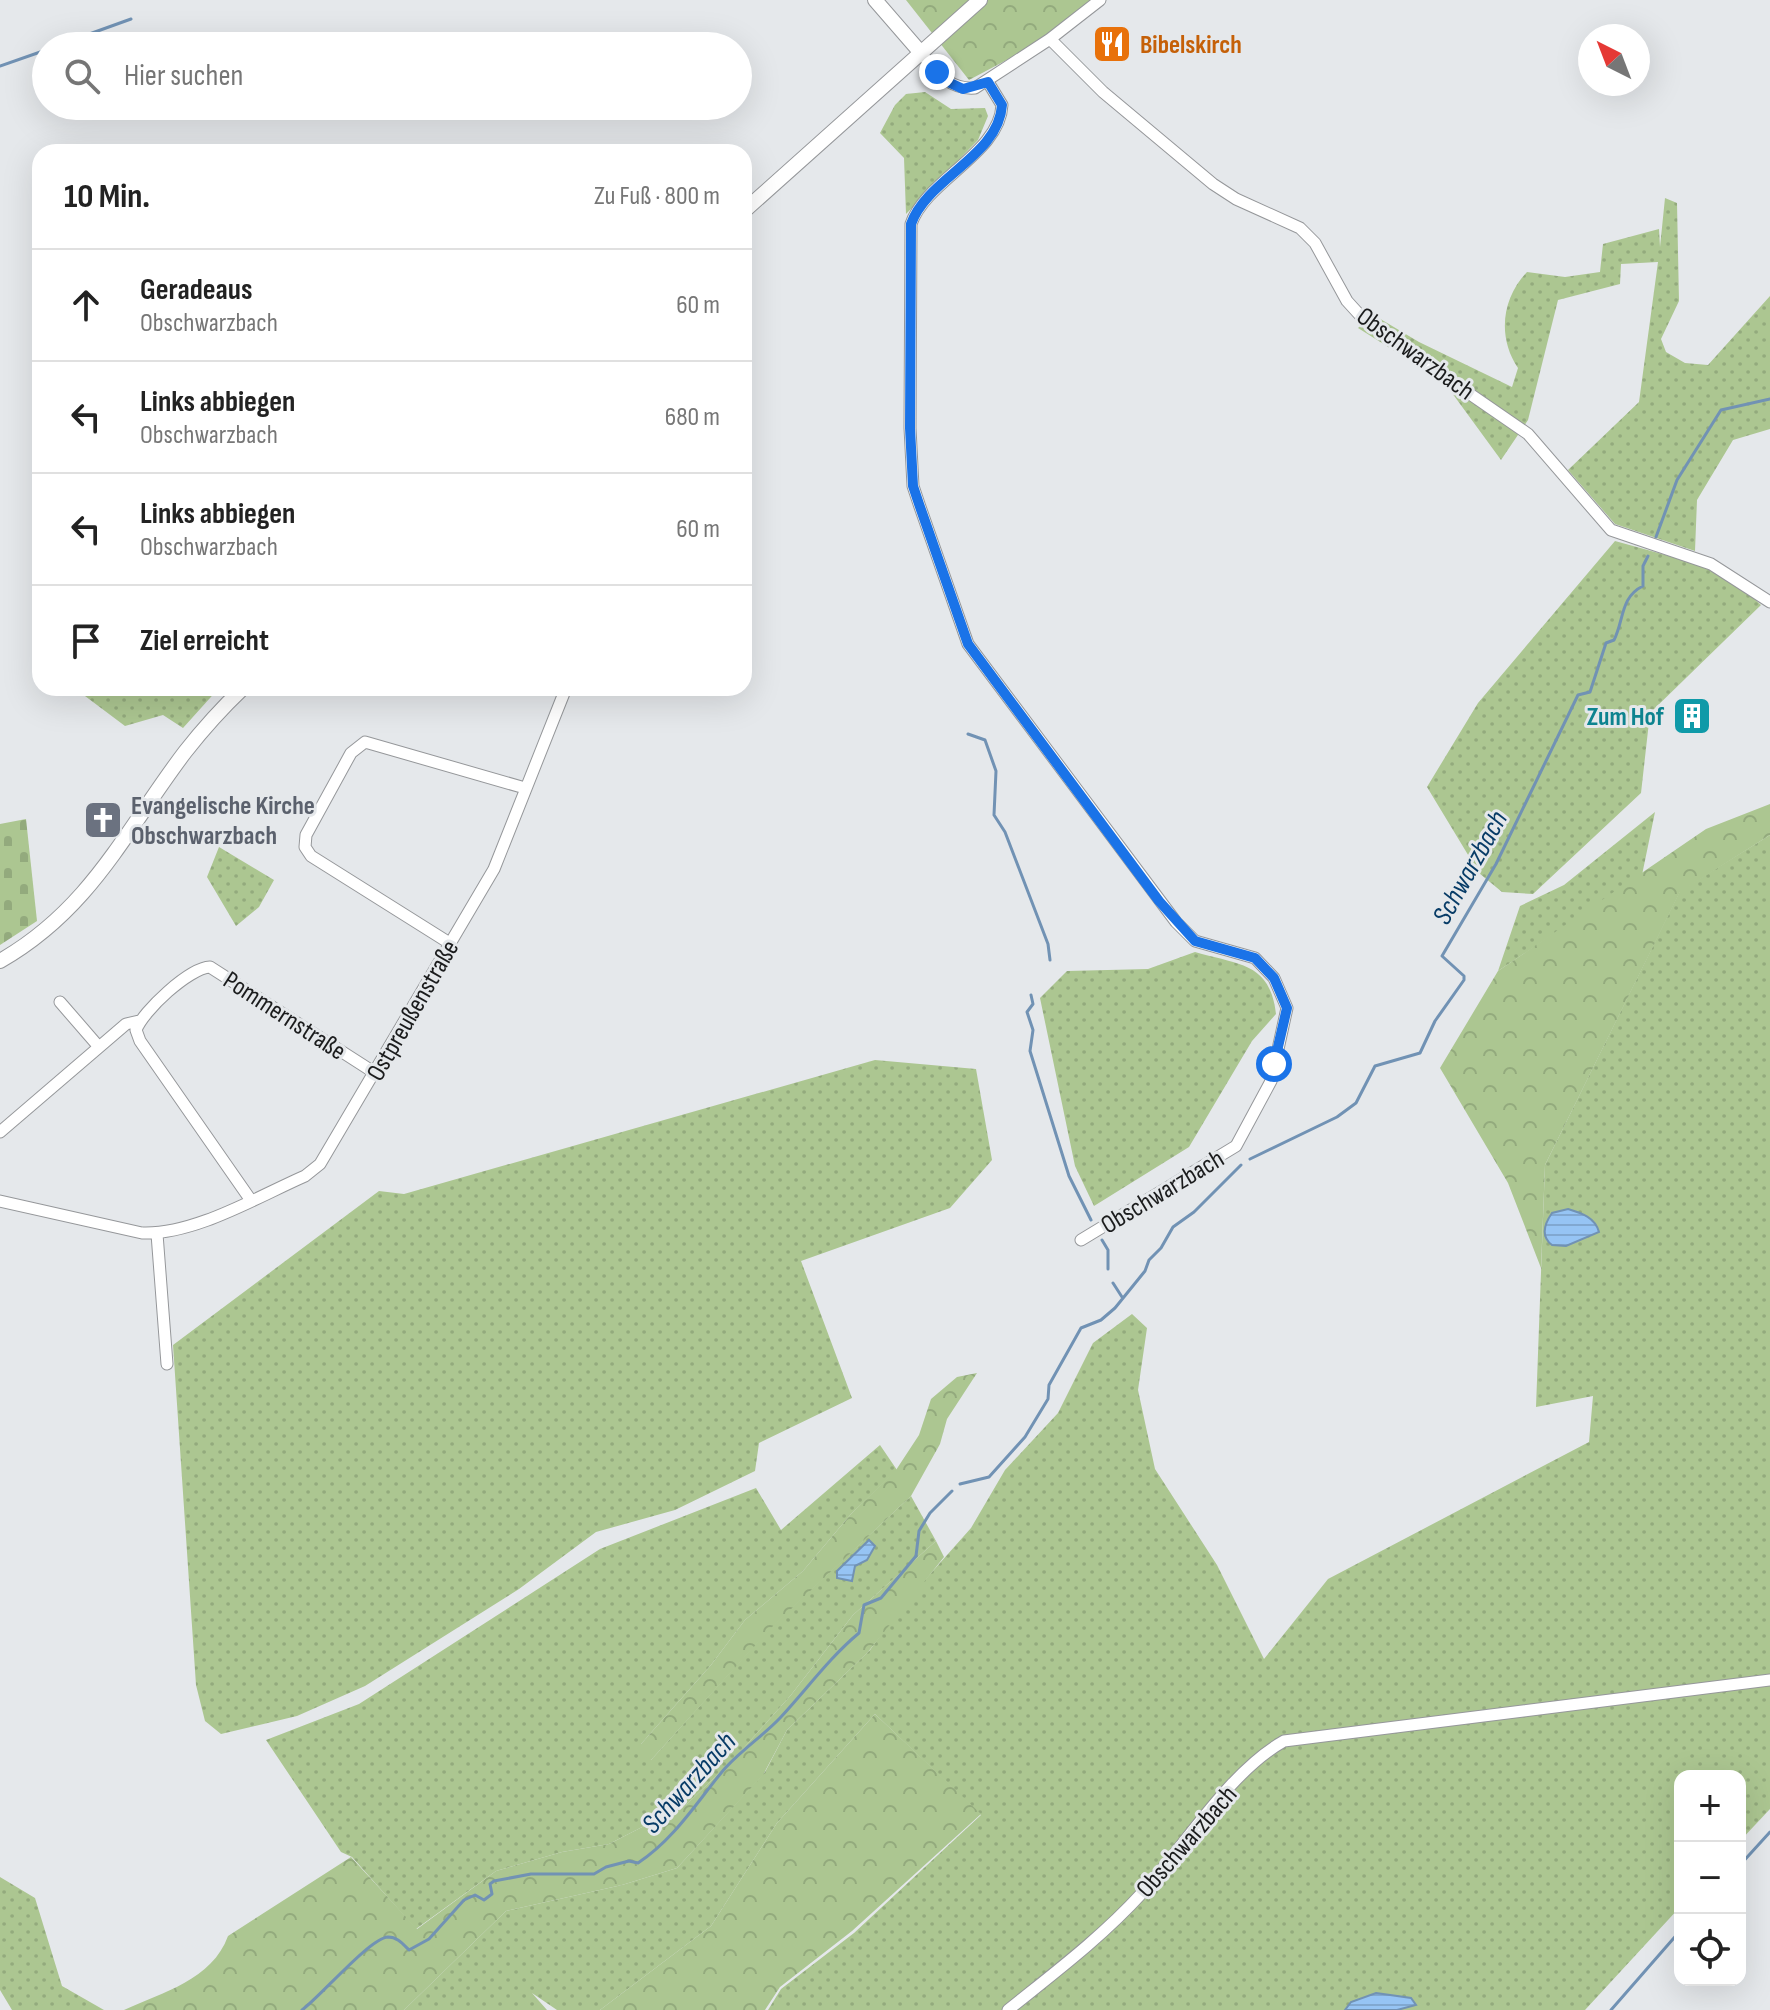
<!DOCTYPE html>
<html lang="de">
<meta charset="utf-8">
<style>
body{margin:0;font-family:"Sofia Sans Condensed",sans-serif;background:#f6f6f6;color:#222}
.controls{position:absolute;right:24px;bottom:24px;display:grid;overflow:hidden;border-radius:16px;box-shadow:0 8px 32px #0002}
.controls button{width:72px;height:72px;display:grid;place-items:center;padding:0;border:0;border-bottom:2px solid #e0e0e0;background:#fff;color:#222;font:40px sans-serif}
.compass{position:absolute;left:1578px;top:24px;width:72px;height:72px;border-radius:50%;background:#fff;box-shadow:0 8px 32px #0002;rotate:318deg}
.stop{position:absolute;width:24px;height:24px;margin:-18px;border:6px solid #1a73e8;border-radius:50%;background:#fff}
.stop.end{background:#1a73e8;border-color:#fff;box-shadow:0 2px 8px #0008}
.list{margin:0;padding:0;list-style:none}
h2{display:flex;justify-content:space-between;align-items:center;height:104px;margin:0;padding:0 32px;font-size:34px}
h2 small{font-size:26px;font-weight:400;color:#767676}
.list li{display:grid;grid-template-columns:52px 1fr auto;gap:24px;align-items:center;box-sizing:border-box;height:112px;padding:0 32px;border-top:2px solid #e0e0e0}
.list b{display:block;font-size:30px;white-space:nowrap}
.list p{margin:0;font-size:26px;white-space:nowrap;color:#767676}
.list em{font-size:26px;font-style:normal;color:#767676}
.icon{flex:none;width:44px;height:44px;fill:none;stroke:currentColor;stroke-width:2;stroke-linecap:round;stroke-linejoin:round}
.map{position:relative;flex:none;width:1770px;height:2010px;overflow:hidden}
.search{position:absolute;background:#fff;box-shadow:0 8px 32px #0002;left:32px;top:32px;width:720px;height:88px;display:flex;align-items:center;gap:20px;box-sizing:border-box;padding:0 28px;border-radius:44px;color:#767676;font-size:30px}
.panel{position:absolute;background:#fff;box-shadow:0 8px 32px #0002;left:32px;top:144px;width:720px;height:552px;border-radius:24px}
.map>svg:first-child{display:block}
.green{fill:url(#green-dots)}
.forest{fill:url(#forest-crowns)}
.cemetery{fill:url(#cemetery-stones)}
.water{fill:url(#water-rules);stroke:#7192b4;stroke-width:2}
.lines{fill:none;stroke-linecap:round;stroke-linejoin:round}
.stream{stroke:#7192b4;stroke-width:3}
.minor-casing{stroke:#95979a;stroke-width:13}
.major-casing{stroke:#95979a;stroke-width:16}
.minor{stroke:#fff;stroke-width:11}
.major{stroke:#fff;stroke-width:14}
.route{stroke:#1a73e8;stroke-width:10}
.labels{text-anchor:middle;stroke-width:6;stroke-linejoin:round;paint-order:stroke}
.food-label{font-size:26px;font-weight:bold;fill:#c56008;stroke:#e5e8eb;text-anchor:start}
.street-label{font-size:26px;fill:#1b1c1d;stroke:#e5e8eb}
.culture-label{font-size:26px;font-weight:bold;fill:#0d838f;stroke:#e5e8eb;text-anchor:end}
.worship-label{font-size:26px;font-weight:bold;fill:#5b616d;stroke:#e5e8eb;text-anchor:start}
.water-label{font-size:28px;font-style:italic;fill:#083c67;stroke:#e5e8eb}
</style>
<div class="map">
<svg width="1770" height="2010" viewBox="0 0 1770 2010">
<defs>
<pattern id="green-dots" width="8" height="8" patternUnits="userSpaceOnUse" patternTransform="scale(2)"><rect width="8" height="8" fill="#acc691"/><path d="M2 2h.1M6 6h.1" fill="none" stroke="#93aa7d" stroke-width="1.8" stroke-linecap="round"/></pattern>
<pattern id="forest-crowns" width="20" height="18" patternUnits="userSpaceOnUse" patternTransform="scale(2)"><rect width="20" height="18" fill="#acc691"/><path d="M2 6a3 3 0 1 1 6 0M12 15a3 3 0 1 1 6 0" fill="none" stroke="#93aa7d"/></pattern>
<pattern id="cemetery-stones" width="16" height="16" patternUnits="userSpaceOnUse" patternTransform="scale(2)"><rect width="16" height="16" fill="#acc691"/><path d="M2 7V4a2 2 0 0 1 4 0v3zM10 15v-3a2 2 0 0 1 4 0v3z" fill="#93aa7d"/></pattern>
<pattern id="water-rules" width="6" height="5" patternUnits="userSpaceOnUse" patternTransform="scale(2)"><rect width="6" height="5" fill="#96c4f4"/><path d="M0 2.5h6" fill="none" stroke="#81a8d1"/></pattern>
</defs>
<rect width="100%" height="100%" fill="#e5e8eb"/>
<path class="green" d="M925 92 951 109 985 108 988 116 978 140 906 214 904 158 880 133 895 105 906 94Z
M1665 198 1677 203 1679 301 1661 339 1666 352 1685 363 1708 365 1770 296V429L1733 440 1697 500 1695 551 1615 524 1568 470 1639 402 1658 262 1621 264 1620 284 1558 300 1528 420 1501 460 1444 382 1358 328 1372 314 1419 342 1512 387 1518 368C1497 337 1502 298 1527 272L1565 277 1600 272 1603 244 1659 229 1660 247Z
M1615 541 1709 567 1740 586 1761 605 1650 713 1641 793 1533 894 1502 892 1479 873 1427 787 1478 703Z
M84 688H219L183 728 163 715 125 726 85 696Z
M1655 812 1642 875 1498 971 1520 906 1564 885Z
M1770 835V1809L1740 1841V1776H1680V1907L1585 2010H768L781 1989 854 1933 981 1815 875 1714 777 1823 711 1926 600 2010H557L532 1993 547 2010H404L506 1911 622 1885 677 1868 765 1772 787 1730 870 1650 900 1608 971 1528 1005 1470 1058 1413 1093 1343 1132 1314 1147 1328 1138 1390 1155 1469 1217 1565 1264 1659 1328 1579 1589 1442 1593 1396 1536 1407 1545 1165 1680 891Z
M219 847 274 880 259 907 236 926 207 877Z
M1195 952C1239 965 1270 962 1276 1014L1252 1041 1189 1147 1094 1206 1075 1166 1040 998 1067 971 1148 969Z
M875 1060 976 1069 992 1160 950 1208 801 1261 852 1398 759 1443 755 1471 675 1510 596 1532 519 1589 365 1686 297 1716 221 1734 205 1721 196 1685 173 1345 379 1191 404 1194Z
M880 1445 897 1470 851 1514 803 1571 745 1620 711 1665 641 1744 651 1760 771 1627 911 1496 936 1541 853 1615 791 1695 733 1760 687 1804 609 1844 562 1852 496 1871 416 1929 352 1857 341 1852 266 1740 359 1704 600 1549 756 1488 781 1530Z
M0 1877 35 1898 62 1986 104 2010H12L0 1990Z"/>
<path class="forest" d="M906 0H1096L1031 47 969 80Z
M1770 804V835L1680 892 1545 1165 1541 1268 1508 1183 1440 1068 1498 971 1706 829Z
M977 1373 947 1419 940 1444 911 1496 771 1628 651 1760 640 1758 641 1744 711 1665 745 1620 803 1571 851 1514 896 1470 919 1435 931 1399 957 1377Z
M936 1541 944 1557 868 1652 787 1730 763 1775 677 1868 622 1885 506 1911 404 2010H124C163 1992 212 1980 228 1936L351 1857 417 1929 496 1871 562 1852 609 1844 687 1804 733 1760 791 1695 853 1615Z
M875 1714 981 1814 852 1931 780 1987 765 2010H600L711 1926 777 1823Z"/>
<path class="cemetery" d="M26 819 37 921 0 945V824Z"/>
<path class="water" d="M1568 1209C1581 1213 1595 1217 1599 1232L1566 1246 1552 1245C1540 1236 1545 1223 1552 1213Z
M869 1540 875 1546 867 1560 855 1566 852 1581 837 1578V1571Z
M1376 1993 1411 1998 1416 2005 1397 2010H1345L1351 2002Z"/>
<g class="lines">
<path class="stream" d="M56 46 131 19
M0 66 46 50
M1656 537 1677 480 1721 410 1770 399
M968 734 985 740 996 771 994 815 1005 832 1048 944 1050 960
M1031 995 1033 1004 1027 1012 1033 1030 1030 1051 1069 1176 1091 1220
M1250 1159 1337 1117 1356 1103 1375 1066 1420 1053 1435 1021 1464 980V976L1442 956 1496 864 1578 695 1590 692 1606 643 1614 640C1624 621 1620 597 1643 586V566L1648 556
M1102 1240 1108 1250V1269
M1113 1283 1122 1297
M960 1484 989 1477 1025 1437 1048 1399 1049 1385 1081 1328 1101 1320 1115 1308 1145 1271 1149 1260 1161 1248 1173 1227 1194 1212 1241 1165
M1740 1865 1770 1832
M302 2010C321 1996 370 1938 388 1937 397 1937 402 1943 409 1950L429 1939 464 1900 475 1895 484 1900 492 1894 490 1884 494 1881 531 1874H594L606 1867 629 1861 638 1863C673 1840 695 1805 721 1773 737 1753 762 1737 780 1718 807 1689 829 1658 859 1633L864 1605 881 1598 916 1556 919 1531 930 1513 952 1491
M1611 2010 1680 1931"/>
<defs>
<path id="minor" d="M1050 39 1103 92 1213 184 1236 199 1300 228 1315 243 1347 301 1367 323 1528 434 1611 530 1711 564 1770 602
M921 53C936 71 948 90 975 88L1050 39 1100 0
M988 82 1002 105C1000 153 926 180 911 224L910 428 913 486 919 504 968 644 1176 922 1195 941 1255 958 1274 978 1287 1008 1271 1081 1236 1146 1081 1240
M451 944 311 856 305 847 306 835 351 753 365 742 525 788
M60 1002 99 1047
M0 1132 126 1024 139 1021
M250 1199 140 1041 136 1030C143 1011 189 968 210 967L375 1073
M0 1201 142 1233C194 1235 257 1197 305 1176L320 1164 494 869 566 688
M157 1234 167 1364
M1008 2010C1054 1973 1102 1937 1142 1893 1185 1846 1229 1772 1284 1741L1770 1680"/>
<path id="major" d="M875 0 921 53
M744 211 980 0
M0 961C91 909 125 831 185 752 203 729 222 708 243 688"/>
</defs>
<use href="#minor" class="minor-casing"/>
<use href="#major" class="major-casing"/>
<use href="#minor" class="minor"/>
<use href="#major" class="major"/>
</g>
<g class="lines">
<path class="route" d="M937 72 946 81 963 89 988 82 1002 105C999 156 927 178 911 224L910 428 913 486 919 504 968 644 1159 901 1195 941 1255 958 1274 978 1287 1008 1274 1064"/>
</g>
<defs>
<symbol id="restaurant-square" viewBox="-11 -11 22 22"><rect x="-9" y="-9" width="18" height="18" rx="4" fill="#e8710a" stroke="#e5e8eb"/><path d="M-5-6h1v4h1v-4h1v4h1v-4h1v5L-1.5 .5V6h-2V.5L-5-1ZM5-6V6H3V1.5H1.5Q1.5-4 5-6Z" fill="#fff"/></symbol>
<symbol id="building-square" viewBox="-11 -11 22 22"><rect x="-9" y="-9" width="18" height="18" rx="4" fill="#0f9aa8" stroke="#e5e8eb"/><path d="M-4-6H4V6H1V3H-1V6H-4ZM-2.5-4.3h1.7v1.8h-1.7ZM.8-4.3h1.7v1.8H.8ZM-2.5-1h1.7V.8h-1.7ZM.8-1h1.7V.8H.8Z" fill="#fff"/></symbol>
<symbol id="church-square" viewBox="-11 -11 22 22"><rect x="-9" y="-9" width="18" height="18" rx="4" fill="#6b7280" stroke="#e5e8eb"/><path d="M-1.2-6h2.4v3.5h3.3v2.4h-3.3V6h-2.4V-.1h-3.3v-2.4h3.3Z" fill="#fff"/></symbol>
</defs>
<g fill-rule="evenodd">
<use href="#restaurant-square" x="1090" y="22" width="44" height="44"/>
<use href="#building-square" x="1670" y="694" width="44" height="44"/>
<use href="#church-square" x="81" y="798" width="44" height="44"/>
</g>
<g class="labels">
<g class="food-label">
<text x="1140" y="53">Bibelskirch</text>
</g>
<g class="street-label">
<text transform="translate(1416 353) rotate(36)" y="9">Obschwarzbach</text>
<text transform="translate(412 1010) rotate(-60)" y="9">Ostpreußenstraße</text>
<text transform="translate(285 1015) rotate(33)" y="9">Pommernstraße</text>
<text transform="translate(1162 1191) rotate(-31)" y="9">Obschwarzbach</text>
<text transform="translate(1186 1841) rotate(-49)" y="9">Obschwarzbach</text>
</g>
<g class="culture-label">
<text x="1664" y="725">Zum Hof</text>
</g>
<g class="worship-label">
<text x="131" y="814">Evangelische Kirche<tspan x="131" dy="30">Obschwarzbach</tspan></text>
</g>
<g class="water-label">
<text transform="translate(1469 867) rotate(-61)" y="10">Schwarzbach</text>
<text transform="translate(688 1782) rotate(-48)" y="10">Schwarzbach</text>
</g>
</g>
</svg>
<div class="controls">
<button>+</button>
<button>−</button>
<button><svg class="icon" aria-label="locate" viewBox="0 0 24 24"><circle cx="12" cy="12" r="6"/><path d="M12 2v4M12 18v4M2 12h4M18 12h4"/></svg></button>
</div>
<svg class="compass" viewBox="-18 -18 36 36"><path d="M0-13l5 13h-10z" fill="#e53935"/><path d="M0 13l5-13h-10z" fill="#767676"/></svg>
<div class="stop" style="left:1274px;top:1064px"></div>
<div class="stop end" style="left:937px;top:72px"></div>
<div class="search"><svg class="icon" aria-label="search" viewBox="0 0 24 24"><circle cx="10" cy="10" r="6"/><path d="M15 15l6 6"/></svg>Hier suchen</div>
<section class="panel">
<h2>10 Min.<small>Zu Fuß · 800 m</small></h2>
<ul class="list">
<li><svg class="icon" aria-label="ahead" viewBox="0 0 24 24"><path d="M12 20V5M6 11l6-6 6 6"/></svg><div><b>Geradeaus</b><p>Obschwarzbach</p></div><em>60 m</em></li>
<li><svg class="icon" aria-label="left" viewBox="0 0 24 24"><path d="M17 20v-9H6M10 6l-5 5 5 5"/></svg><div><b>Links abbiegen</b><p>Obschwarzbach</p></div><em>680 m</em></li>
<li><svg class="icon" aria-label="left" viewBox="0 0 24 24"><path d="M17 20v-9H6M10 6l-5 5 5 5"/></svg><div><b>Links abbiegen</b><p>Obschwarzbach</p></div><em>60 m</em></li>
<li><svg class="icon" aria-label="arrive" viewBox="0 0 24 24"><path d="M6 21V4h12l-3 4 3 4H6"/></svg><div><b>Ziel erreicht</b></div></li>
</ul>
</section>
</div>
